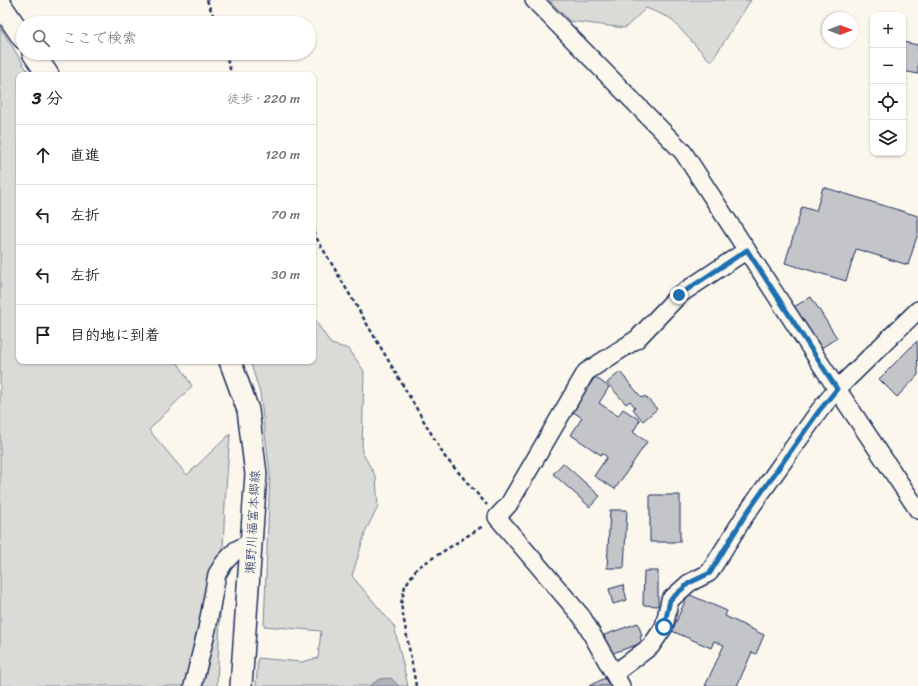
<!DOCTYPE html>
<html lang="ja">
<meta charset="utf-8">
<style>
body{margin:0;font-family:Sriracha,"Klee One",sans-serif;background:#f6f6f6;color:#222}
.controls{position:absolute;right:12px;top:12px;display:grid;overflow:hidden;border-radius:8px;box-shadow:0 1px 3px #0004}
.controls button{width:36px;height:36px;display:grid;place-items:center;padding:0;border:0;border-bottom:1px solid #e0e0e0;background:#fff;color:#222;font:20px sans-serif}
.compass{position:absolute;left:822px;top:12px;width:36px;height:36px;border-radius:50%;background:#fff;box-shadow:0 1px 3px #0004;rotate:90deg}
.stop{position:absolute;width:12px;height:12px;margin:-9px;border:3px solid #1f6fb2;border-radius:50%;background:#fff}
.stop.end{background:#1f6fb2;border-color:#fff;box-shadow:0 1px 4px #0008}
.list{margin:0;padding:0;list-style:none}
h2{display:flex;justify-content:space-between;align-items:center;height:52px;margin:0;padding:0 16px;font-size:17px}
h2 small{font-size:13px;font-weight:400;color:#767676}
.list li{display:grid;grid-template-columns:26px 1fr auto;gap:12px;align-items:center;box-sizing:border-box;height:60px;padding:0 16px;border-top:1px solid #e0e0e0}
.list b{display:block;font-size:15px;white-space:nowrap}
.list em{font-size:13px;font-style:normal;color:#767676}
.icon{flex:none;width:22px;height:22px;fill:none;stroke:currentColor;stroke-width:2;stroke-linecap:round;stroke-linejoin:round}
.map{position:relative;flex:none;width:918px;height:686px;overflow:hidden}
.search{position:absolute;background:#fff;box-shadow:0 1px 3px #0004;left:16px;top:16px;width:300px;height:44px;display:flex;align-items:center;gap:10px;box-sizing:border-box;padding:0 14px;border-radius:22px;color:#767676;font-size:15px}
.panel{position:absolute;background:#fff;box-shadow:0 1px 3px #0004;left:16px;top:72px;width:300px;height:292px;border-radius:8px}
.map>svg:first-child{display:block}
.green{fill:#dadad7;stroke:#7a849a}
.water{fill:#afb3bb;stroke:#747e96}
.building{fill:#c3c5c9;stroke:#1b2f5e}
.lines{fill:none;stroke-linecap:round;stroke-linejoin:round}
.minor-casing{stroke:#1b2f5e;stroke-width:20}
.major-casing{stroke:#1b2f5e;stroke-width:24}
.path{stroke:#1b2f5e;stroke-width:2.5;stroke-dasharray:4 3;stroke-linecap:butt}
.minor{stroke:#fbf7ec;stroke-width:17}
.major{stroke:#fbf7ec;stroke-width:21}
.route{stroke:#1f6fb2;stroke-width:5}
.labels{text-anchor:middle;stroke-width:3.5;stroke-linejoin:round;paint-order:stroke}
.street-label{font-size:13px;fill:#1b2f5e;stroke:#fbf7ec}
</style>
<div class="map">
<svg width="918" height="686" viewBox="0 0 918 686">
<rect width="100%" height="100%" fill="#fbf7ec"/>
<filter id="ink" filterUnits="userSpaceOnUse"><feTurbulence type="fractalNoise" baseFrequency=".025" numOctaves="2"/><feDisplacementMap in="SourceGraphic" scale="8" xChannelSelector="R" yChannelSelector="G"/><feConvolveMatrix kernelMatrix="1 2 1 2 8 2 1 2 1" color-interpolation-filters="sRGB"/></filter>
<g filter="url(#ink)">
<path class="green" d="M549 0H751L711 62 670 18 646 8 625 28 570 21Z
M0 27 30 75H19V361H177L192 386 149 430 187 475 230 434 225 503 217 686H0Z
M313 317 331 344 349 349 364 371 362 452 376 477 378 507 366 530 352 576 394 626 408 686H256L258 658 301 662 318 658 321 631 264 626 270 473 260 393 250 361H313Z"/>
<path class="water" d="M391 678 399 686H369L380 679Z"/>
<path class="building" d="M903 42 918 45V74L903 71Z
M823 187 918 216V233L908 265 856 249 846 281 785 263 802 207 816 211Z
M811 297 837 338 818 350 792 308Z
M917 341 918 375 897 397 879 379Z
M620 372 642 398 645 396 657 409 643 421 633 409 635 407 630 401 626 404 607 383Z
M595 377 609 387 599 403 618 416 623 409 640 420 633 432 647 442 615 489 594 476 607 457 602 453 601 455 571 435 582 418 572 411Z
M563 463 600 496 590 507 553 474Z
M650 495H680V542H650Z
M610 510H627L624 568H607Z
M644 571H658V606L643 605Z
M623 585 627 600 613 604 609 589Z
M688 594 727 611 725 616 764 635 756 654 752 652 737 686H705L724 645 714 641 711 648 672 631Z
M638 623 642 636 640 637 642 643 610 654 604 635Z
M605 678 609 686H589Z"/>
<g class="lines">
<defs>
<path id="minor" d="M534 0 683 152 837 389 918 510
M615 673 651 646 664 627 670 600 689 583 709 573 744 517 819 411 837 389 918 310
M193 686 207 629 217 574 224 563 236 550 251 542
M621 686 582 617 497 517 509 504 586 372 637 339 679 295 747 250"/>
<path id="major" d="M0 4 23 38
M33 53 48 75
M230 361 248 410 256 474 241 686"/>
</defs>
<use href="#minor" class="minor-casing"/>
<use href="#major" class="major-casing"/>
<path class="path" d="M207 0 216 23
M225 53 232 75
M313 232 445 457 487 505
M416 686 401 604 405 586 417 568 483 526"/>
<use href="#minor" class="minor"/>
<use href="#major" class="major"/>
</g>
</g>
<g class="lines" filter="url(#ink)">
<path class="route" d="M664 627 670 600 689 583 710 573 744 517 819 411 837 389 747 250 679 295"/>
</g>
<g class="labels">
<g class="street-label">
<text transform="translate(252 522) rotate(-87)" y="5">瀬野川福富本郷線</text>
</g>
</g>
</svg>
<div class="controls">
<button>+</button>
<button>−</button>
<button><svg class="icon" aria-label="locate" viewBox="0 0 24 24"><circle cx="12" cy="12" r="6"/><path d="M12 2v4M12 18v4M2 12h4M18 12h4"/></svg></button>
<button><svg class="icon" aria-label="layers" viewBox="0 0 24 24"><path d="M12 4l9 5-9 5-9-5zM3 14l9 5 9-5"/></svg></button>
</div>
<svg class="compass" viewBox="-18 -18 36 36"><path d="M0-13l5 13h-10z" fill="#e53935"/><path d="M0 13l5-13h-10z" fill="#767676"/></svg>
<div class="stop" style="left:664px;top:627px"></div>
<div class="stop end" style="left:679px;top:295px"></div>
<div class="search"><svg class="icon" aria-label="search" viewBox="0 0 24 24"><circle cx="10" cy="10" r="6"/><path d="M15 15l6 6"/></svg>ここで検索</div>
<section class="panel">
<h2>3 分<small>徒歩 · 220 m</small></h2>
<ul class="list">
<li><svg class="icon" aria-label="ahead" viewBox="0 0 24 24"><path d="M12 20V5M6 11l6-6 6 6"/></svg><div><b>直進</b></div><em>120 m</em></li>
<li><svg class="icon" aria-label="left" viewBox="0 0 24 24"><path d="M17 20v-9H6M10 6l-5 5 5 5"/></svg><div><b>左折</b></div><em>70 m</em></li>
<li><svg class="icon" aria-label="left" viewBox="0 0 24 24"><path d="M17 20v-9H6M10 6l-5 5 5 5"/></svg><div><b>左折</b></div><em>30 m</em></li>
<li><svg class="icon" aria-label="arrive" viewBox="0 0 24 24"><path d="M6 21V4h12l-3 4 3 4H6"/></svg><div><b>目的地に到着</b></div></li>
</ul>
</section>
</div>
